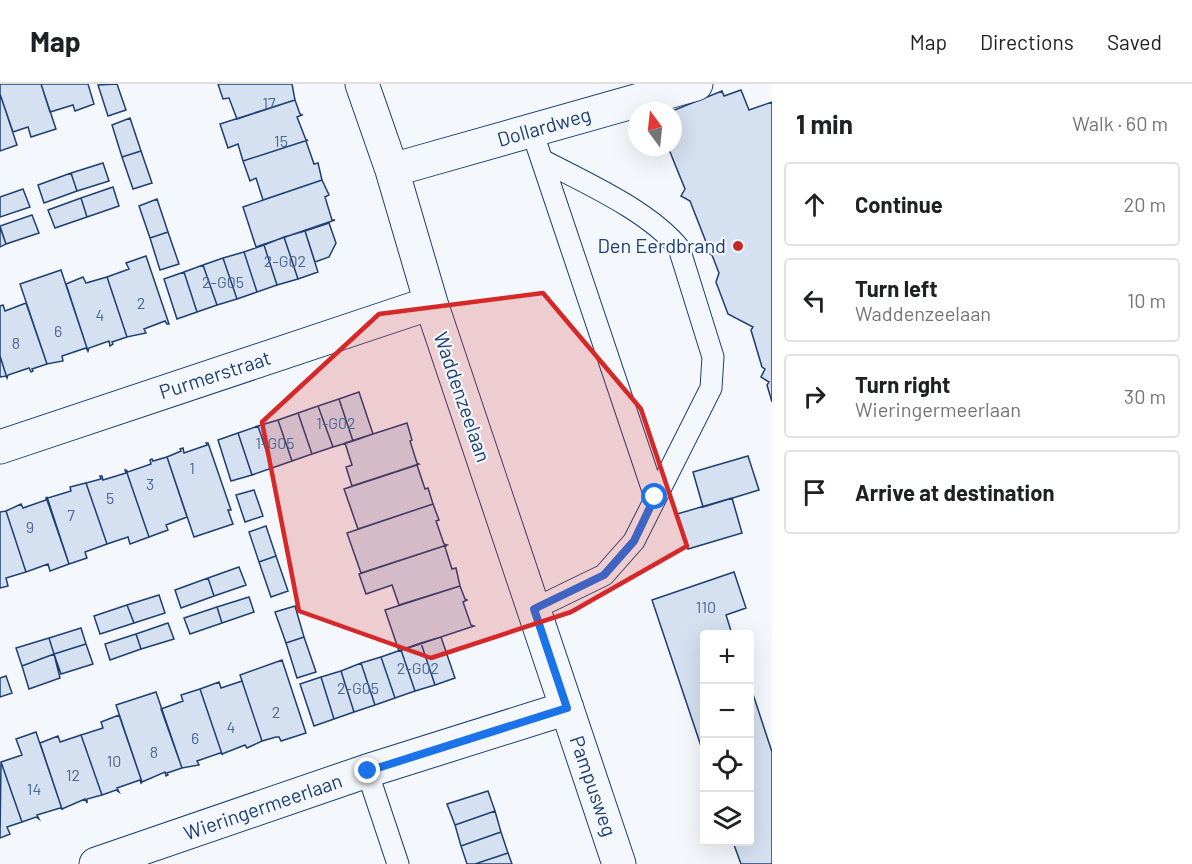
<!DOCTYPE html>
<meta charset="utf-8">
<style>
body{margin:0;font-family:Barlow,sans-serif;background:#f6f6f6;color:#202124}
.controls{position:absolute;right:18px;bottom:18px;display:grid;overflow:hidden;border-radius:6px;box-shadow:0 6px 24px #0002}
.controls button{width:54px;height:54px;display:grid;place-items:center;padding:0;border:0;border-bottom:2px solid #e0e0e0;background:#fff;color:#202124;font:30px sans-serif}
.compass{position:absolute;left:628px;top:18px;width:54px;height:54px;border-radius:50%;background:#fff;box-shadow:0 6px 24px #0002;rotate:345deg}
.stop{position:absolute;width:18px;height:18px;margin:-14px;border:4px solid #1a73e8;border-radius:50%;background:#fff}
.stop.end{background:#1a73e8;border-color:#fff;box-shadow:0 2px 6px #0008}
.list{margin:0;padding:0;list-style:none}
h2{display:flex;justify-content:space-between;align-items:center;height:78px;margin:0;padding:0 24px;font-size:26px}
h2 small{font-size:20px;font-weight:400;color:#757577}
.list li{display:grid;grid-template-columns:39px 1fr auto;gap:18px;align-items:center;box-sizing:border-box;height:84px;margin:0 12px 12px;padding:0 12px;border:2px solid #e0e0e0;border-radius:6px}
.list b{display:block;font-size:22px;white-space:nowrap}
.list p{margin:0;font-size:20px;white-space:nowrap;color:#757577}
.list em{font-size:20px;font-style:normal;color:#757577}
.icon{flex:none;width:33px;height:33px;fill:none;stroke:currentColor;stroke-width:2;stroke-linecap:round;stroke-linejoin:round}
.map{position:relative;flex:none;width:772px;height:780px;overflow:hidden}
header{display:flex;align-items:center;gap:36px;box-sizing:border-box;height:84px;padding:0 30px;background:#fff;border-bottom:2px solid #e0e0e0}
header strong{font-size:28px}
nav{display:flex;gap:33px;margin-inline-start:auto;font-size:21px}
main{display:flex}
aside{flex:1;background:#fff}
.map>svg:first-child{display:block}
.building{fill:#d5e0f0;stroke:#1d3f73;stroke-width:1.5}
.lines{fill:none;stroke-linecap:round;stroke-linejoin:round}
.service-casing{stroke:#1d3f73;stroke-width:23}
.minor-casing{stroke:#1d3f73;stroke-width:35}
.service{stroke:#f4f7fb;stroke-width:21}
.minor{stroke:#f4f7fb;stroke-width:33}
.route{stroke:#1a73e8;stroke-width:8}
.marked{fill:#d62828;fill-opacity:0.2;stroke:#d62828;stroke-width:4.5;stroke-linejoin:round}
.poi-dot{fill:#c62828;stroke:#f4f7fb;stroke-width:2}
.labels{text-anchor:middle;stroke-width:4.5;stroke-linejoin:round;paint-order:stroke}
.number-label{font-size:16px;fill:#4b6792}
.street-label{font-size:20px;fill:#1d3f73;stroke:#f4f7fb}
.poi-label{font-size:20px;fill:#1d3f73;stroke:#f4f7fb;text-anchor:end}
</style>
<header>
<strong>Map</strong>
<nav><a>Map</a><a>Directions</a><a>Saved</a></nav>
</header>
<main>
<div class="map">
<svg width="772" height="780" viewBox="0 0 772 780">
<rect width="100%" height="100%" fill="#f4f7fb"/>
<path class="building" d="M0 0H41L56 45 31 53 28 43 13 48 0 10Z
M41 0H88L94 20 75 27 73 21 50 28Z
M117 0 126 26 108 32 98 1Z
M218 0H292L295 16 237 35 229 14 223 15Z
M741 6 749 26 772 18V318L767 301 769 298 761 293 765 285 762 283 751 246 753 243 728 230 716 198 719 189 712 171 701 165 706 158 690 117 681 112 685 105 668 63H673L672 27 722 7 724 12Z
M0 10 17 61 0 67Z
M295 16 300 30 302 31 297 33 306 56H308L243 77 238 60 228 64 220 40Z
M130 34 141 67 122 73 112 41Z
M308 56 306 57 314 80 318 79 322 96 263 116 256 94 250 97 243 77Z
M141 67 152 99 133 105 122 73Z
M103 79 109 97 77 107 71 89Z
M71 89 77 107 44 119 38 101Z
M322 96 329 111 325 113 332 136H335L256 163 243 123Z
M113 103 119 122 87 133 81 114Z
M23 105 30 123 0 133V113Z
M81 114 87 133 55 144 48 126Z
M157 115 168 148 150 154 139 122Z
M32 131 39 149 6 160 0 142Z
M329 139 336 159 329 173 315 178 305 147Z
M0 143 6 160 0 163Z
M305 147 318 188 298 195 284 153Z
M168 148 179 180 160 186 150 154Z
M284 153 298 195 277 201 264 161Z
M264 161 277 201 257 208 244 168Z
M244 168 257 208 237 215 223 174Z
M146 172 169 240H167L165 237 144 245 146 249 127 253 107 193 129 185 126 179Z
M223 174 237 215 217 221 203 181Z
M203 181 217 221 197 228 184 188Z
M61 186 88 267 86 264 62 272 63 277 47 280 20 200Z
M184 188 197 228 177 235 164 195Z
M83 193 86 199 107 193 127 253 112 258 113 260 110 262 109 257 89 264 88 267 66 200Z
M26 219 47 280 32 285 33 287 31 288 29 284 8 291 7 294 0 272V222L3 221 5 227Z
M0 272 7 294 6 292 0 293Z
M359 308 373 350 353 357 339 315Z
M339 315 353 357 333 363 318 322Z
M318 322 333 363 312 370 298 329Z
M298 329 312 370 292 377 278 336Z
M278 336 292 377 272 384 258 342Z
M407 339 412 356 410 357 417 379 419 380 352 402 346 383 352 381 345 359Z
M258 342 272 384 252 391 238 349Z
M238 349 252 391 231 397 218 356Z
M206 359H208L231 426H228L233 440 194 453 167 373 181 367 180 365 183 364 184 369 207 361Z
M748 372 759 406 703 423 693 388Z
M167 373 187 433 166 441 168 446 149 453 126 386 128 388 151 380 150 376 152 375 153 377Z
M417 381 425 405 428 404 433 420 358 445 344 405Z
M125 386H126L149 453 130 460 128 453 107 460 86 399 101 395 100 392H102L103 396 126 389Z
M86 399 107 460 85 468 87 474 69 480 47 413 48 414 71 407 70 403Z
M254 406 263 432 245 438 236 411Z
M46 413 69 480 50 487 48 480 26 488 6 427 21 420 23 424 46 416Z
M732 414 742 449 688 465 677 430Z
M433 420 439 436 436 437 444 460 447 461 361 489 347 449Z
M6 427 26 488 6 494 8 502 0 504V428Z
M266 442 276 472 259 478 249 448Z
M447 461 445 463 452 485 456 484 460 502 399 521 392 501 366 510 359 490Z
M276 472 288 507 271 513 259 478Z
M239 483 246 501 214 512 208 494Z
M734 488 746 524 726 531 732 550H704V671L652 516Z
M208 494 214 512 181 524 175 506Z
M460 502 465 515 467 516 463 518 471 541 474 542 399 567 385 526Z
M159 511 165 529 134 539 127 521Z
M249 513 254 528 222 539 217 523Z
M127 521 134 539 100 550 94 532Z
M295 522 304 553 286 559 275 528Z
M217 523 222 539 190 550 184 534Z
M168 539 174 555 141 565 136 550Z
M81 544 86 560 54 570 49 554Z
M136 550 141 565 110 576 105 560Z
M304 553 316 588 297 594 286 559Z
M441 553 455 594 435 601 421 559Z
M49 554 54 570 22 582 16 564Z
M421 559 435 601 415 607 401 566Z
M86 560 93 580 61 590 54 570Z
M401 566 415 607 395 614 381 573Z
M54 570 60 594 29 605 22 582Z
M381 573 395 614 375 621 361 579Z
M282 576 306 649 281 657 279 653H276L262 657 240 591Z
M361 579 375 621 354 628 341 587Z
M341 587 354 628 334 635 321 593Z
M6 592 12 609 0 613V594Z
M321 593 334 635 314 642 300 600Z
M242 597 262 657 247 664 245 661 222 670 200 605 219 598 221 604Z
M750 601 772 668V780H741L733 758H750Z
M200 605 222 670 220 669 197 677 199 681 182 684 161 625 183 617 181 611Z
M156 608 182 684 167 689 168 691 166 692 165 688 142 698 116 621Z
M119 631 142 698 141 699 140 696 117 704 119 708 116 706 102 711 81 651 103 644 101 638Z
M36 648 62 725 60 724 37 731 39 735 36 733 22 738 1 678 22 671 16 655Z
M81 651 102 711 87 715V719L85 715 62 725 40 659 58 652 60 658Z
M1 678 22 738 7 743 10 750 0 754Z
M488 707 495 727 455 741 447 720Z
M495 727 501 748 461 762 455 741Z
M501 748 508 769 475 780H467L461 762Z
M508 769 512 780H475Z"/>
<g class="lines">
<defs>
<path id="service" d="M532 47 655 413
M534 525 604 491 634 457 711 304 713 273 679 164C649 127 586 99 544 77
M367 687 398 780"/>
<path id="minor" d="M362 0 392 86 431 219 619 780
M392 86 696 0
M0 363 431 219
M96 780 367 687 567 624"/>
</defs>
<use href="#service" class="service-casing"/>
<use href="#minor" class="minor-casing"/>
<use href="#service" class="service"/>
<use href="#minor" class="minor"/>
</g>
<g class="lines">
<path class="route" d="M368 687 567 624 534 525 604 491 634 457 655 413"/>
</g>
<path class="marked" d="M543 209 641 325 687 462 571 528 431 574 299 527 262 338 379 230Z"/>
<circle class="poi-dot" cx="738" cy="162" r="6"/>
<g class="labels">
<g class="number-label">
<text x="269" y="25">17</text>
<text x="281" y="63">15</text>
<text x="285" y="183">2-G02</text>
<text x="223" y="204">2-G05</text>
<text x="141" y="225">2</text>
<text x="100" y="237">4</text>
<text x="58" y="253">6</text>
<text x="16" y="265">8</text>
<text x="336" y="345">1-G02</text>
<text x="275" y="365">1-G05</text>
<text x="192" y="390">1</text>
<text x="150" y="406">3</text>
<text x="110" y="420">5</text>
<text x="71" y="437">7</text>
<text x="30" y="449">9</text>
<text x="706" y="529">110</text>
<text x="418" y="590">2-G02</text>
<text x="358" y="610">2-G05</text>
<text x="276" y="634">2</text>
<text x="231" y="649">4</text>
<text x="195" y="660">6</text>
<text x="154" y="674">8</text>
<text x="114" y="683">10</text>
<text x="73" y="697">12</text>
<text x="34" y="711">14</text>
</g>
<g class="street-label">
<text transform="translate(544 43) rotate(-16)" y="7">Dollardweg</text>
<text transform="translate(215 291) rotate(-18)" y="7">Purmerstraat</text>
<text transform="translate(462 313) rotate(71)" y="7">Waddenzeelaan</text>
<text transform="translate(593 702) rotate(71)" y="7">Pampusweg</text>
<text transform="translate(263 723) rotate(-19)" y="7">Wieringermeerlaan</text>
</g>
<g class="poi-label">
<text x="726" y="169">Den Eerdbrand</text>
</g>
</g>
</svg>
<div class="controls">
<button>+</button>
<button>−</button>
<button><svg class="icon" aria-label="locate" viewBox="0 0 24 24"><circle cx="12" cy="12" r="6"/><path d="M12 2v4M12 18v4M2 12h4M18 12h4"/></svg></button>
<button><svg class="icon" aria-label="layers" viewBox="0 0 24 24"><path d="M12 4l9 5-9 5-9-5zM3 14l9 5 9-5"/></svg></button>
</div>
<svg class="compass" viewBox="-18 -18 36 36"><path d="M0-13l5 13h-10z" fill="#e53935"/><path d="M0 13l5-13h-10z" fill="#757577"/></svg>
<div class="stop" style="left:655px;top:413px"></div>
<div class="stop end" style="left:368px;top:687px"></div>
</div>
<aside>
<h2>1 min<small>Walk · 60 m</small></h2>
<ul class="list">
<li><svg class="icon" aria-label="ahead" viewBox="0 0 24 24"><path d="M12 20V5M6 11l6-6 6 6"/></svg><div><b>Continue</b></div><em>20 m</em></li>
<li><svg class="icon" aria-label="left" viewBox="0 0 24 24"><path d="M17 20v-9H6M10 6l-5 5 5 5"/></svg><div><b>Turn left</b><p>Waddenzeelaan</p></div><em>10 m</em></li>
<li><svg class="icon" aria-label="right" viewBox="0 0 24 24"><path d="M7 20v-9h11M14 6l5 5-5 5"/></svg><div><b>Turn right</b><p>Wieringermeerlaan</p></div><em>30 m</em></li>
<li><svg class="icon" aria-label="arrive" viewBox="0 0 24 24"><path d="M6 21V4h12l-3 4 3 4H6"/></svg><div><b>Arrive at destination</b></div></li>
</ul>
</aside>
</main>
